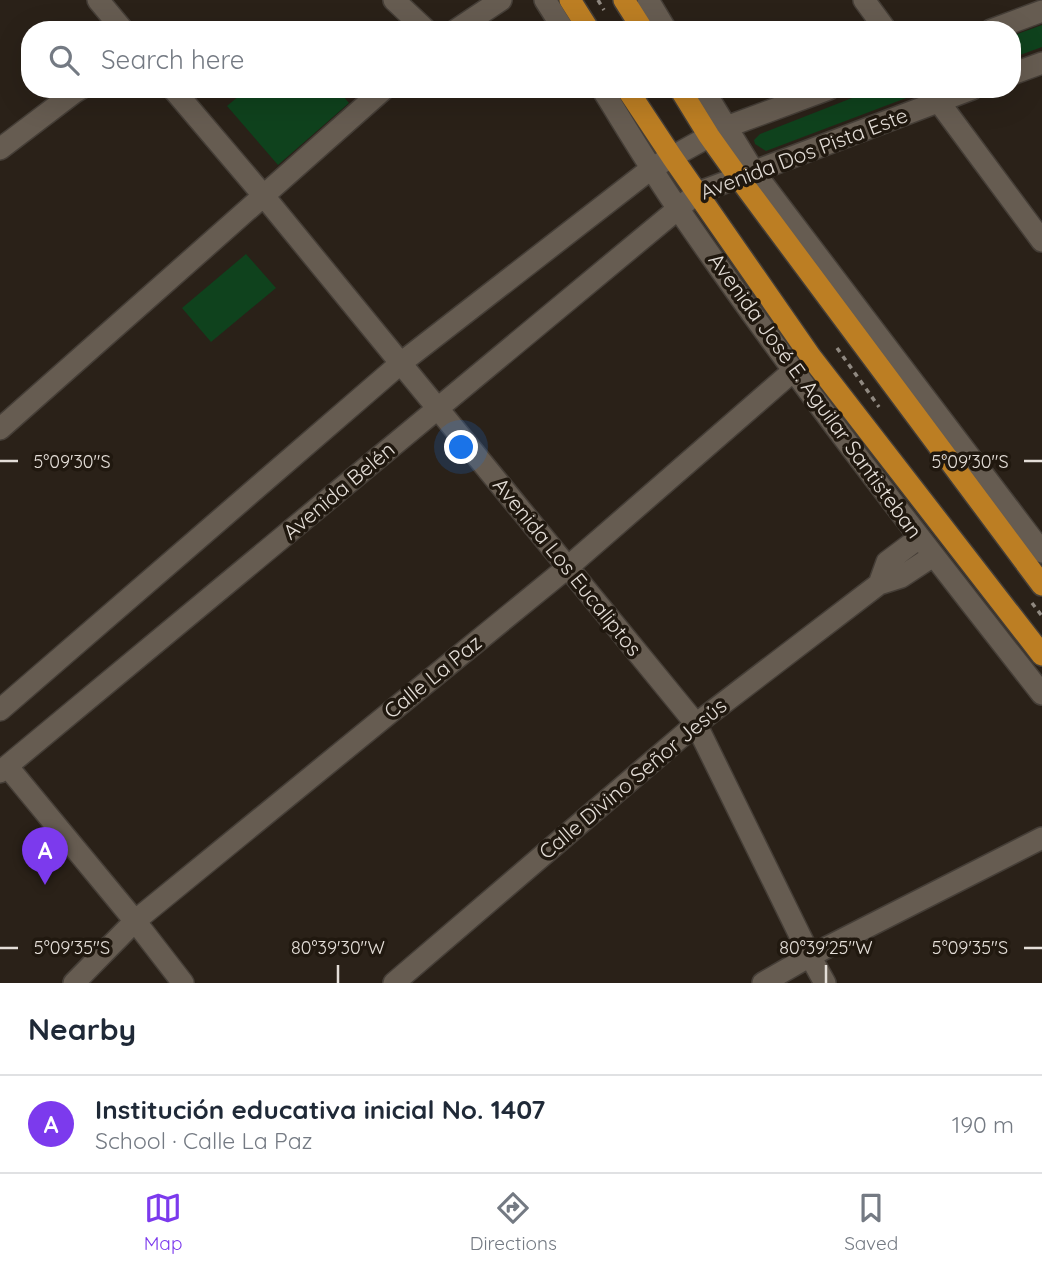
<!DOCTYPE html>
<meta charset="utf-8">
<style>
body{margin:0;font-family:Quicksand,sans-serif;background:#f2f2f3;color:#1f2937}
.you{position:absolute;left:462px;top:448px;width:24px;height:24px;margin:-18px;border:5px solid #fff;border-radius:50%;background:#1a73e8;box-shadow:0 0 0 10px #1a73e833}
.badge{display:grid;place-items:center;width:46px;height:46px;border-radius:50%;background:#7c3aed;color:#fff;font-size:23px;font-weight:700}
.pin{position:absolute;translate:-50% -58px;filter:drop-shadow(0 2px 4px #0008)}
.pin::after{content:'';position:absolute;top:37px;width:24px;height:21px;background:inherit;clip-path:polygon(0 0,100% 0,50% 100%)}
.list{margin:0;padding:0;list-style:none}
h2{display:flex;justify-content:space-between;align-items:center;height:91px;margin:0;padding:0 28px;font-size:30px}
h2 small{font-size:23px;font-weight:400;color:#747a83}
.list li{display:grid;grid-template-columns:46px 1fr auto;gap:21px;align-items:center;box-sizing:border-box;height:98px;padding:0 28px;border-top:2px solid #e0e1e3}
.list b{display:block;font-size:26px;white-space:nowrap}
.list p{margin:0;font-size:23px;white-space:nowrap;color:#747a83}
.list em{font-size:23px;font-style:normal;color:#747a83}
.icon{flex:none;width:38px;height:38px;fill:none;stroke:currentColor;stroke-width:2;stroke-linecap:round;stroke-linejoin:round}
.map{position:relative;flex:none;width:1042px;height:983px;overflow:hidden}
.search{position:absolute;background:#fff;box-shadow:0 7px 28px #0002;left:21px;right:21px;top:21px;height:77px;display:flex;align-items:center;gap:18px;box-sizing:border-box;padding:0 24px;border-radius:28px;color:#747a83;font-size:26px}
.sheet{height:189px;background:#fff}
nav{display:flex;justify-content:space-around;align-items:center;box-sizing:border-box;height:98px;border-top:2px solid #e0e1e3;background:#fff;font-size:19px;color:#747a83}
nav a{display:grid;justify-items:center;gap:4px}
nav .on{color:#7c3aed}
.map>svg:first-child{display:block}
.green{fill:#0f421d}
.lines{fill:none;stroke-linecap:round;stroke-linejoin:round}
.minor-casing{stroke:#453e37;stroke-width:24}
.major-casing{stroke:#453e37;stroke-width:24}
.path{stroke:#908981;stroke-width:3.5;stroke-dasharray:5 5;stroke-linecap:butt}
.minor{stroke:#665c51;stroke-width:21}
.major{stroke:#bc7e23;stroke-width:21}
.ticks{fill:none;stroke:#e4ded8;stroke-width:2.5}
.labels{text-anchor:middle;stroke-width:7;stroke-linejoin:round;paint-order:stroke}
.street-label{font-size:21px;fill:#e4ded8;stroke:#20180f}
.ticks-label{font-size:18px;text-anchor:middle;fill:#e4ded8;stroke:#20180f;stroke-width:7;stroke-linejoin:round;paint-order:stroke}
</style>
<div class="map">
<svg width="1042" height="983" viewBox="0 0 1042 983">
<rect width="100%" height="100%" fill="#2a2118"/>
<path class="green" d="M1042 25V47L1012 58V36Z
M247 89H337L349 103 278 165 227 106Z
M875 89H930L766 151 755 144 754 140 760 134Z
M246 254 276 288 211 342 182 308Z"/>
<g class="lines">
<defs>
<path id="minor" d="M98 0 123 30
M394 0 426 30
M545 0 564 30
M648 0 666 30
M864 0 886 30
M456 30 501 0
M991 30 1042 11
M1012 74 1042 63
M173 89 263 195 696 724 810 956 825 983
M602 89C627 129 652 171 679 210 793 376 917 535 1042 694
M703 89 754 172 1042 552
M939 102 1042 241
M0 149 75 92 80 89
M0 429 384 89
M879 584 887 562 919 538
M0 710 401 363 652 168 726 127 829 89
M7 766 135 921 183 983
M0 772 697 193 972 89
M74 983 135 921 568 567 793 371
M394 983 696 724 879 584 901 577 933 556
M763 983 810 956 1042 838"/>
<path id="major" d="M570 0 589 30
M624 0 643 30
M627 89 672 157 811 357 1042 655
M680 89 709 136 739 178 1042 585"/>
</defs>
<use href="#minor" class="minor-casing"/>
<use href="#major" class="major-casing"/>
<path class="path" d="M598 0 604 10
M837 348 879 407
M1032 603 1042 616"/>
<use href="#minor" class="minor"/>
<use href="#major" class="major"/>
</g>
<path class="ticks" d="M0 461H18M1024 461H1042M0 948H18M1024 948H1042M338 965V983M826 965V983"/>
<g class="labels">
<g class="street-label">
<text transform="translate(804 154) rotate(-21)" y="7">Avenida Dos Pista Este</text>
<text transform="translate(815 396) rotate(54)" y="7">Avenida José E. Aguilar Santisteban</text>
<text transform="translate(339 491) rotate(-40)" y="7">Avenida Belén</text>
<text transform="translate(567 567) rotate(51)" y="7">Avenida Los Eucaliptos</text>
<text transform="translate(433 677) rotate(-39)" y="7">Calle La Paz</text>
<text transform="translate(633 779) rotate(-40)" y="7">Calle Divino Señor Jesús</text>
</g>
</g>
<g class="ticks-label">
<text x="72" y="468">5°09'30"S</text>
<text x="970" y="468">5°09'30"S</text>
<text x="338" y="954">80°39'30"W</text>
<text x="826" y="954">80°39'25"W</text>
<text x="72" y="954">5°09'35"S</text>
<text x="970" y="954">5°09'35"S</text>
</g>
</svg>
<div class="you"></div>
<div class="pin badge" style="left:45px;top:885px">A</div>
<div class="search"><svg class="icon" aria-label="search" viewBox="0 0 24 24"><circle cx="10" cy="10" r="6"/><path d="M15 15l6 6"/></svg>Search here</div>
</div>
<section class="sheet">
<h2>Nearby<small></small></h2>
<ul class="list">
<li><span class="badge">A</span><div><b>Institución educativa inicial No. 1407</b><p>School · Calle La Paz</p></div><em>190 m</em></li>
</ul>
</section>
<nav>
<a class="on"><svg class="icon" aria-label="map" viewBox="0 0 24 24"><path d="M3 6l6-2 6 2 6-2v14l-6 2-6-2-6 2zM9 4v14M15 6v14"/></svg>Map</a>
<a><svg class="icon" aria-label="directions" viewBox="0 0 24 24"><path d="M12 3l9 9-9 9-9-9zM9 14v-3h6M13 9l2 2-2 2"/></svg>Directions</a>
<a><svg class="icon" aria-label="saved" viewBox="0 0 24 24"><path d="M7 4h10v16l-5-4-5 4z"/></svg>Saved</a>
</nav>
